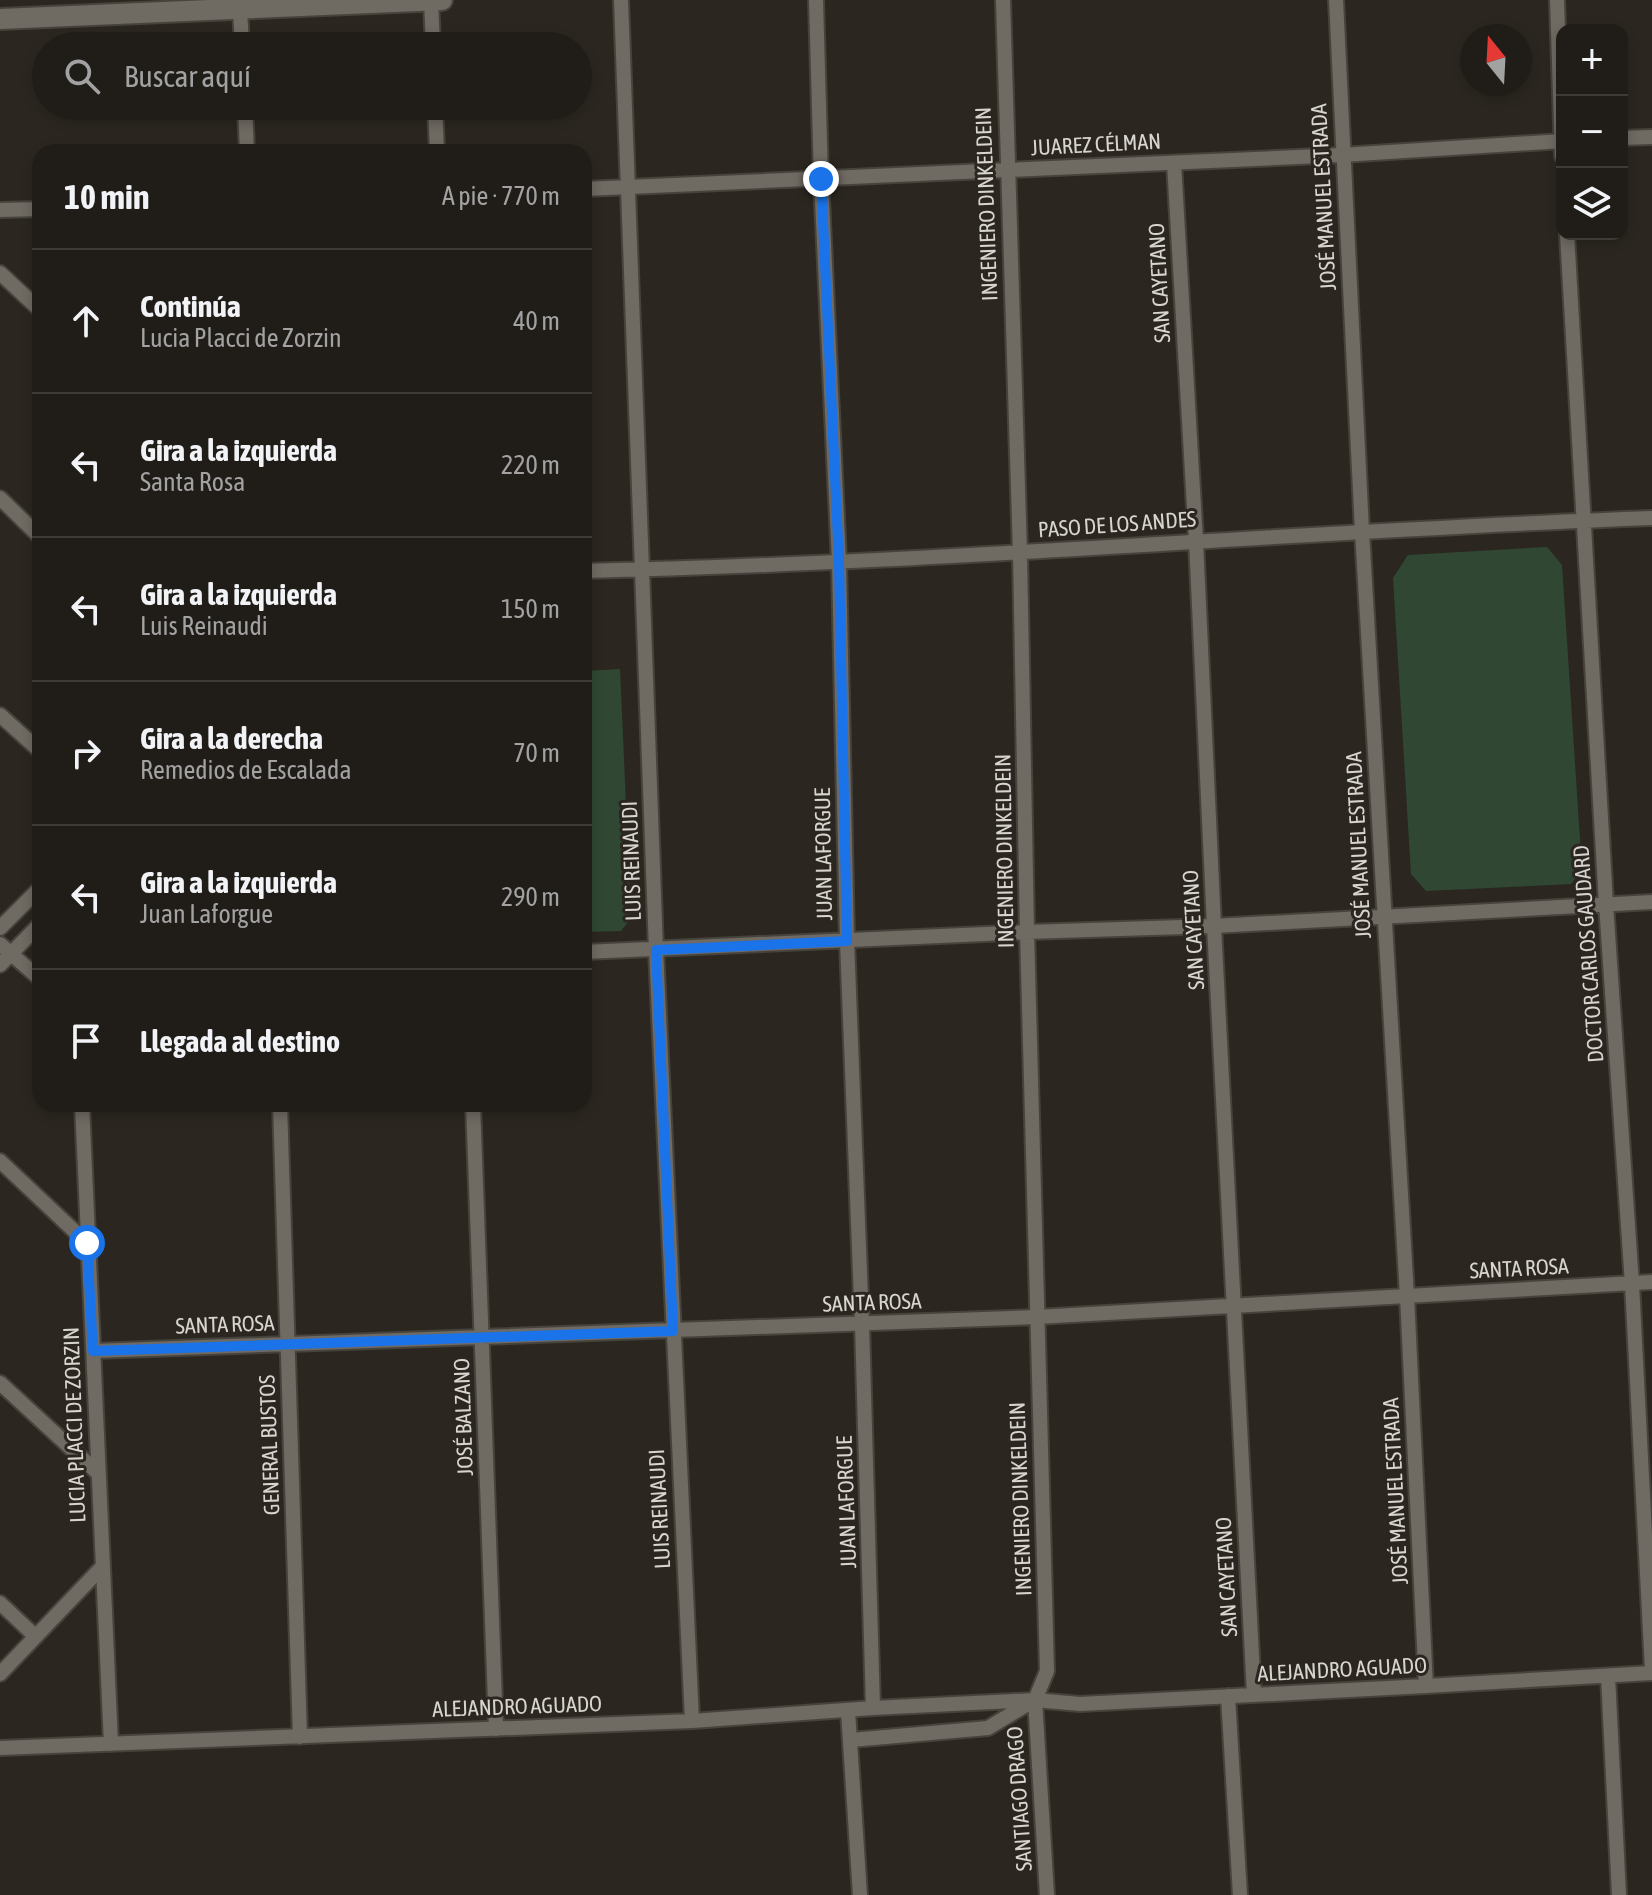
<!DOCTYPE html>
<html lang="es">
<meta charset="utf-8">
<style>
body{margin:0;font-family:"Asap Condensed",sans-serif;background:#282621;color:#f1f3f6}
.controls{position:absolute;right:24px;top:24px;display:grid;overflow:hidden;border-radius:16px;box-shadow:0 4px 12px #0003}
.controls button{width:72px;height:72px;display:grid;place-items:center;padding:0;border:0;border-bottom:2px solid #3d3b37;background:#201d18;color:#f1f3f6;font:40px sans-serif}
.compass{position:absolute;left:1460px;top:24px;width:72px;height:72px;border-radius:50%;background:#201d18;box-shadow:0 4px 12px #0003;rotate:342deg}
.stop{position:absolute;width:24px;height:24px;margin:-18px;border:6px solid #1a73e8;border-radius:50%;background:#fff}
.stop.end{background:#1a73e8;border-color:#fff;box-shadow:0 2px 8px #0008}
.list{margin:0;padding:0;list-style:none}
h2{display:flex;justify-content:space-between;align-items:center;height:104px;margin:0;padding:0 32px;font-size:34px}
h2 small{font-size:26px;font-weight:400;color:#a2a2a2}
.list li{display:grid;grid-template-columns:52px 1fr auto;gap:24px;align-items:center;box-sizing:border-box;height:144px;padding:0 32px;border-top:2px solid #3d3b37}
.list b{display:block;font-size:30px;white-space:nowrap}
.list p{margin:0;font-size:26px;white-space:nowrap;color:#a2a2a2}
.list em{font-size:26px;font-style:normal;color:#a2a2a2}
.icon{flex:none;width:44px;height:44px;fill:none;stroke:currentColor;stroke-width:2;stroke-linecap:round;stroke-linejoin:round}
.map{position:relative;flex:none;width:1652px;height:1895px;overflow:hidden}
.search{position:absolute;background:#201d18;box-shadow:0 4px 12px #0003;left:32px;top:32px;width:560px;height:88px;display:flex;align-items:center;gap:20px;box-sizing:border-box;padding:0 28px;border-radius:44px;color:#a2a2a2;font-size:30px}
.panel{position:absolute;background:#201d18;box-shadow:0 4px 12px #0003;left:32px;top:144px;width:560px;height:968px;border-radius:24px}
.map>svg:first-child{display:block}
.green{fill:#304833}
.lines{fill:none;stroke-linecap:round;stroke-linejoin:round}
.street-casing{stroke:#46433d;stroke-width:18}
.secondary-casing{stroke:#46433d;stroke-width:24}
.street{stroke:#6f6a62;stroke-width:14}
.secondary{stroke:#6f6a62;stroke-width:20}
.route{stroke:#1a73e8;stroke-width:10}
.labels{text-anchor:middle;stroke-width:6;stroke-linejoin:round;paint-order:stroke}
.street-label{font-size:22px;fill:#d8d5d1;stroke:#2b2720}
</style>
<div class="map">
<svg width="1652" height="1895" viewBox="0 0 1652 1895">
<rect width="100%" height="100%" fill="#2b2720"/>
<path class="green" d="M1547 547 1562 565 1582 870 1571 884 1426 891 1411 874 1393 578 1408 555Z
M620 669 631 918 621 931 584 932V671Z"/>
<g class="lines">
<defs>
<path id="street" d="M431 0 433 46
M621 0 656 950 692 1721
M816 0 821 179 839 562 847 941 862 1324 873 1708
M1003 0 1020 553 1027 932 1047 1671 1035 1700 1047 1895
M1336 0 1362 531 1407 1296 1426 1686
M1557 0 1562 156
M240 9 242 46
M245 106 247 152
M435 106 437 152
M1622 138 1652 137
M1174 163 1196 541 1214 926 1254 1695
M584 189 1342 155 1562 141
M0 210 40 209
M1567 234 1606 904 1632 1284 1652 1670
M0 273 40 310
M0 498 40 537
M584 571C940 563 1296 531 1652 518
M0 715 40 751
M0 928 40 888
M0 944 40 979
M584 952 1027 932 1214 926 1652 902
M0 965 40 924
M82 1104 111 1744
M280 1104 300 1737
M473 1104 496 1729
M0 1161 87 1243
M93 1351 1037 1317 1652 1282
M0 1383 98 1473
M0 1603 35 1636
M0 1674 103 1566
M1608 1676 1619 1895
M1228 1696 1240 1895
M848 1711 860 1895
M851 1740 988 1728 1031 1702
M0 1748 692 1721 873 1708 1035 1700 1080 1704 1426 1686 1652 1673"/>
<path id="secondary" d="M0 19 442 0"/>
</defs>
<use href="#street" class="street-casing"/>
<use href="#secondary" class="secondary-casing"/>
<use href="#street" class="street"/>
<use href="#secondary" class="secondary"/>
</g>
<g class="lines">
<path class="route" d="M87 1243 93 1351 673 1331 656 950 847 941 839 562 821 179"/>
</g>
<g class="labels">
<g class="street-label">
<text transform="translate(1096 144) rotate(-3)" y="8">JUAREZ CÉLMAN</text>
<text transform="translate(1323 197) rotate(-93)" y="8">JOSÉ MANUEL ESTRADA</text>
<text transform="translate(986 204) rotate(-92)" y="8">INGENIERO DINKELDEIN</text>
<text transform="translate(1159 283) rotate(-93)" y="8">SAN CAYETANO</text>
<text transform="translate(1117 524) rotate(-4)" y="8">PASO DE LOS ANDES</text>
<text transform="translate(1358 845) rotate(-93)" y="8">JOSÉ MANUEL ESTRADA</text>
<text transform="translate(1004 851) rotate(-91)" y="8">INGENIERO DINKELDEIN</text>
<text transform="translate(823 854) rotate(-91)" y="8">JUAN LAFORGUE</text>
<text transform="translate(631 861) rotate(-92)" y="8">LUIS REINAUDI</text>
<text transform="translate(1193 930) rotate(-93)" y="8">SAN CAYETANO</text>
<text transform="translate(1588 954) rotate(-94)" y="8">DOCTOR CARLOS GAUDARD</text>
<text transform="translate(1519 1268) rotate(-3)" y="8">SANTA ROSA</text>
<text transform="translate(872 1302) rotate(-2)" y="8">SANTA ROSA</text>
<text transform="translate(225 1324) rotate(-2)" y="8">SANTA ROSA</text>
<text transform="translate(463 1417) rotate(-92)" y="8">JOSÉ BALZANO</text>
<text transform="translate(74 1425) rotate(-92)" y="8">LUCIA PLACCI DE ZORZIN</text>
<text transform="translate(269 1445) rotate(-92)" y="8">GENERAL BUSTOS</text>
<text transform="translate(1395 1491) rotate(-93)" y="8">JOSÉ MANUEL ESTRADA</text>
<text transform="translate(1020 1499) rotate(-92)" y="8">INGENIERO DINKELDEIN</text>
<text transform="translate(846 1502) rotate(-92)" y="8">JUAN LAFORGUE</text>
<text transform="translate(659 1509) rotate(-93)" y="8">LUIS REINAUDI</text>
<text transform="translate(1226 1577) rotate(-93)" y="8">SAN CAYETANO</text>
<text transform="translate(1342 1669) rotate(-3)" y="8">ALEJANDRO AGUADO</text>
<text transform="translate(517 1706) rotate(-2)" y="8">ALEJANDRO AGUADO</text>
<text transform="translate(1019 1799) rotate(-94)" y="8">SANTIAGO DRAGO</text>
</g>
</g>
</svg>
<div class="controls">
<button>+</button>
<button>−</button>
<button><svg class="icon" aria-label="layers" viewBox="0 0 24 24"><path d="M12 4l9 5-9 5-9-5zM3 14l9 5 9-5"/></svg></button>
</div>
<svg class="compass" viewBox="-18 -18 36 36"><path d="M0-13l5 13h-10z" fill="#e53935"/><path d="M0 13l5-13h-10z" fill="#a2a2a2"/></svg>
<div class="stop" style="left:87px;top:1243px"></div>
<div class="stop end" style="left:821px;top:179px"></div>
<div class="search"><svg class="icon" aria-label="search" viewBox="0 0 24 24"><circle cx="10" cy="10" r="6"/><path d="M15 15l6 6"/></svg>Buscar aquí</div>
<section class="panel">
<h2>10 min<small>A pie · 770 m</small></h2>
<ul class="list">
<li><svg class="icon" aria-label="ahead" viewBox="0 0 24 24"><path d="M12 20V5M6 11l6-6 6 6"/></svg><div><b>Continúa</b><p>Lucia Placci de Zorzin</p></div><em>40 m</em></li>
<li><svg class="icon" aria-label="left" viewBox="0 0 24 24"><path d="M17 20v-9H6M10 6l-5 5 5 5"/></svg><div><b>Gira a la izquierda</b><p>Santa Rosa</p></div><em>220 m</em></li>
<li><svg class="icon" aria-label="left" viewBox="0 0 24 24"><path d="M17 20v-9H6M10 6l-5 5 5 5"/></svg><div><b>Gira a la izquierda</b><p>Luis Reinaudi</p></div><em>150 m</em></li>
<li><svg class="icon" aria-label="right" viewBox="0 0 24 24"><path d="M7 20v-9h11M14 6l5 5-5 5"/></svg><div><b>Gira a la derecha</b><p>Remedios de Escalada</p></div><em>70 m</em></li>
<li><svg class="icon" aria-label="left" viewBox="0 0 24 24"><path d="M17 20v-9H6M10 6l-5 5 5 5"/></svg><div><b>Gira a la izquierda</b><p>Juan Laforgue</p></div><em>290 m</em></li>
<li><svg class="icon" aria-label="arrive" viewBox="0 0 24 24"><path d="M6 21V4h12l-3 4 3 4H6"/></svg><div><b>Llegada al destino</b></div></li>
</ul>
</section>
</div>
